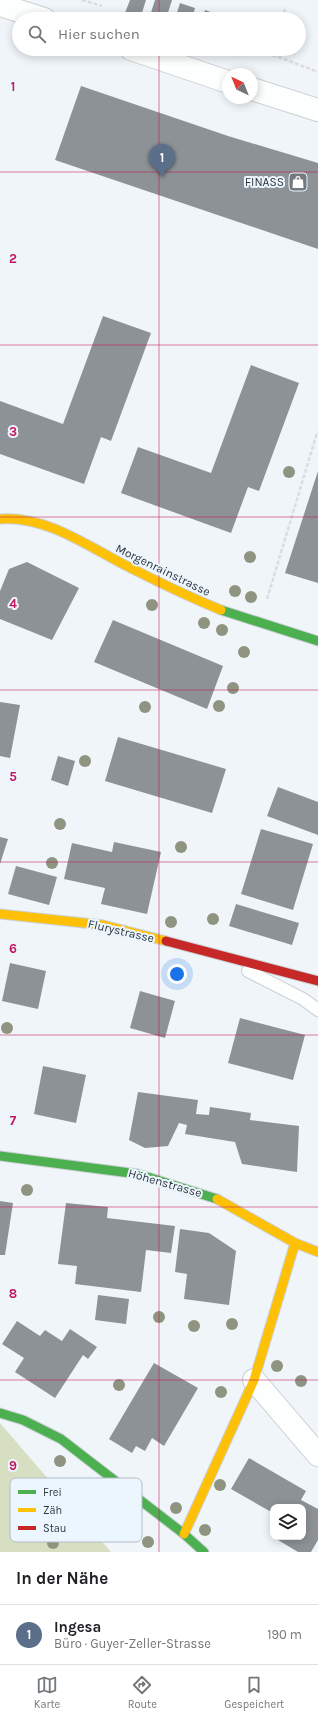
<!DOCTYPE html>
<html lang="de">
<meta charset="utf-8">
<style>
body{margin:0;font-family:Karla,sans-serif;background:#f6f6f6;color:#202124}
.controls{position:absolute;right:12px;bottom:12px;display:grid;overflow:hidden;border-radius:8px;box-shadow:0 2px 10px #0003}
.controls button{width:36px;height:36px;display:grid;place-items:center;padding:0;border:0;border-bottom:1px solid #e0e0e0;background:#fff;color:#202124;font:20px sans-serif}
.compass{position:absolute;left:222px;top:68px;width:36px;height:36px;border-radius:50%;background:#fff;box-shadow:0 2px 10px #0003;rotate:317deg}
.you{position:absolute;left:177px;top:974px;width:14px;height:14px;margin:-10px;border:3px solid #fff;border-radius:50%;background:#1a73e8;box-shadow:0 0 0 6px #1a73e833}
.badge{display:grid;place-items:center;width:26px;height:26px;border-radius:50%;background:#73797e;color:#fff;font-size:13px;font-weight:700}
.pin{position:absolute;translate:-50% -33px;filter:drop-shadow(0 1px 2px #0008)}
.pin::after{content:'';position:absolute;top:21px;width:14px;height:12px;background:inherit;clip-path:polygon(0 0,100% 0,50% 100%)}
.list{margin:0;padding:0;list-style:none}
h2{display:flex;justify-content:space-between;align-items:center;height:52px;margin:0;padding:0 16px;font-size:17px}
h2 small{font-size:13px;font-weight:400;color:#757577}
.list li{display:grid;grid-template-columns:26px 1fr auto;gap:12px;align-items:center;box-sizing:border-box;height:60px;padding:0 16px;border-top:1px solid #e0e0e0}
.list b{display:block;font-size:15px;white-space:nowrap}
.list p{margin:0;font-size:13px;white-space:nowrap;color:#757577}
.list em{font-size:13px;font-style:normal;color:#757577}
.icon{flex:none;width:22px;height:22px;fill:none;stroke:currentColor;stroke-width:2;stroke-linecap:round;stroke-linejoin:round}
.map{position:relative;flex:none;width:318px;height:1552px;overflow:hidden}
.search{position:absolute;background:#fff;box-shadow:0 2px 10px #0003;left:12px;right:12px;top:12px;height:44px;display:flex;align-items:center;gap:10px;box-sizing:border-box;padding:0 14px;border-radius:22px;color:#757577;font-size:15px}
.sheet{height:112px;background:#fff}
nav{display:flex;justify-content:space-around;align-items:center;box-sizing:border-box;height:56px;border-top:1px solid #e0e0e0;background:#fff;font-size:11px;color:#757577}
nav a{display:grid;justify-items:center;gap:2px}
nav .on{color:#73797e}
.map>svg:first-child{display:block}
.green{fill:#d7dfc2}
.building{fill:#8d9296}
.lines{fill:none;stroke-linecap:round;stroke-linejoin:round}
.lane-casing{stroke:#cbd0d5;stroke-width:14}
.street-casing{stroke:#cbd0d5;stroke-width:24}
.fast-casing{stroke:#cbd0d5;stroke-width:11}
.slow-casing{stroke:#cbd0d5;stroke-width:11}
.jam-casing{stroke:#cbd0d5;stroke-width:11}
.path{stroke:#dbdcde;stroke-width:2.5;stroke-dasharray:4 2;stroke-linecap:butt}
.lane{stroke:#fdfefe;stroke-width:12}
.street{stroke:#fdfefe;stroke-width:22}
.fast{stroke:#4caf50;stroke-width:9}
.slow{stroke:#ffc107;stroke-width:9}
.jam{stroke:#c62828;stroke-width:9}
.tree{fill:#8f9480}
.grid{fill:none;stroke:#c2185b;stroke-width:1;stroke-opacity:0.55}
.labels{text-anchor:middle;stroke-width:4;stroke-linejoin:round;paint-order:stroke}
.poi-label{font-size:12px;fill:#2f363b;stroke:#ecf6fe;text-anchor:end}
.street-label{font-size:12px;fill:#2f363b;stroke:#ecf6fe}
.key{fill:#ecf6fe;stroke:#b3bcc4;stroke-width:1}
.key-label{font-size:11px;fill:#2f363b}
.grid-label{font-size:13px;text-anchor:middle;font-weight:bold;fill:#c2185b;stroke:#ecf6fe;stroke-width:4;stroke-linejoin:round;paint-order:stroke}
</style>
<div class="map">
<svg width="318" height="1552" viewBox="0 0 318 1552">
<rect width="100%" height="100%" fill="#f0f5fa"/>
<path class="green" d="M0 1423 111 1552H0Z"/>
<path class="building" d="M130 0H146L140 19 123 18Z
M155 0H172L166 19H149Z
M180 3 195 8 192 19H175Z
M205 10 219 15 218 19H202Z
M81 86 228 136 318 163V249L55 160Z
M103 316 151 333 111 441 101 437 84 484 0 454V401L63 424Z
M251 365 299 383 259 491 248 487 231 533 121 493 138 447 211 473Z
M318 471V583L285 573Z
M27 562 79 588 52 640 0 619V591L9 569Z
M113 620 223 666 207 709 94 662Z
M0 702 20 705 10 758 0 756Z
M118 737 226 769 212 813 105 781Z
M58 756 75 761 68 786 51 780Z
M278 787 318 802V835L267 816Z
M261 829 313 844 293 910 241 894Z
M0 837 8 839 0 864Z
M114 842 161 852 147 914 101 904 105 888 64 879 72 843 112 852Z
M16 866 57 877 49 905 8 894Z
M236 904 299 923 292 945 229 926Z
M10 963 46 971 38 1009 2 1001Z
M140 991 175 1001 165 1038 130 1028Z
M240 1018 305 1035 293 1080 228 1063Z
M43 1066 86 1075 76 1123 34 1114Z
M138 1092 198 1100 196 1114 209 1115 210 1107 251 1113 250 1120 299 1126 297 1172 242 1164 235 1142 185 1134 187 1125 179 1123 168 1146 145 1148 129 1140Z
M0 1201 13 1203 5 1255H0Z
M66 1203 108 1207 107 1218 175 1226 171 1253 146 1250 141 1292 75 1284 77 1266 58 1264Z
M180 1229 209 1233 236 1251 229 1305 184 1299 187 1274 175 1272Z
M98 1295 129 1299 126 1324 95 1320Z
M17 1321 40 1336 45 1330 62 1341 70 1329 97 1347 88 1359 83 1355 55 1398 15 1372 24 1358 2 1344Z
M154 1363 198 1388 164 1446 152 1438 145 1451 136 1446 132 1453 109 1439Z
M249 1458 306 1491 301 1500 318 1509V1540L311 1552H298L278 1540 280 1537H303V1507H273V1513L231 1489Z"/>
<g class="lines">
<defs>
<path id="lane" d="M248 971 303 999 318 1010"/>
<path id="street" d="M0 5 44 19
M131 49 228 82
M252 89 318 110
M254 1380 318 1455"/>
<path id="fast" d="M221 610 318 641
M0 1156 138 1174 217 1199
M0 1413 23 1420 61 1439 184 1534 204 1552"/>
<path id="slow" d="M0 519C45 516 83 543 121 563 154 580 187 596 221 610
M0 914 103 925 166 941
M217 1199 295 1243 318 1252
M184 1534 254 1380 295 1243"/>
<path id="jam" d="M166 941 318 981"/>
</defs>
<use href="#lane" class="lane-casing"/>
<use href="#street" class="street-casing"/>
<use href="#fast" class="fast-casing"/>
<use href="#slow" class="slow-casing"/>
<use href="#jam" class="jam-casing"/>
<path class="path" d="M82 0 102 6
M283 19 285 7
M243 49 276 56 318 72
M276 56 278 49
M267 599 317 433H318"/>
<use href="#lane" class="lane"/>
<use href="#street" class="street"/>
<use href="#fast" class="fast"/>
<use href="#slow" class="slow"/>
<use href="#jam" class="jam"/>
</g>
<g class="tree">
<circle cx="289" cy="472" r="6"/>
<circle cx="250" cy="557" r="6"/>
<circle cx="235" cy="591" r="6"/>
<circle cx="251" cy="597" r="6"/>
<circle cx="152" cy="605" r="6"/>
<circle cx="204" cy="623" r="6"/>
<circle cx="222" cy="630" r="6"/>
<circle cx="244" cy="652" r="6"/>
<circle cx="233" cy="688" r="6"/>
<circle cx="219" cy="706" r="6"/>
<circle cx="145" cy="707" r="6"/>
<circle cx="85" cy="761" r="6"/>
<circle cx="60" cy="824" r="6"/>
<circle cx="181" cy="847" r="6"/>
<circle cx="52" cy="863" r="6"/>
<circle cx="213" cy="919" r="6"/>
<circle cx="171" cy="922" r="6"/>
<circle cx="7" cy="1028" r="6"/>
<circle cx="27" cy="1190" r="6"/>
<circle cx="159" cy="1317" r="6"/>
<circle cx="232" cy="1324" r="6"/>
<circle cx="194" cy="1326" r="6"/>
<circle cx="277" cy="1366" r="6"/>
<circle cx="301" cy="1381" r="6"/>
<circle cx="119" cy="1385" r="6"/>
<circle cx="221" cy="1392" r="6"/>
<circle cx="60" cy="1461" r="6"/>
<circle cx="220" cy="1485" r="6"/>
<circle cx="176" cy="1508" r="6"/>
<circle cx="205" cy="1530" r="6"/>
<circle cx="148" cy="1542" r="6"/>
<circle cx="53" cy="1543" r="6"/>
</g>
<path class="grid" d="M159 0V19M159 49V1552M0 172H318M0 345H318M0 517H318M0 690H318M0 862H318M0 1035H318M0 1207H318M0 1380H318"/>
<defs>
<symbol id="shop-square" viewBox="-11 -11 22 22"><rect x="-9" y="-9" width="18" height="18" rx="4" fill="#73797e" stroke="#ecf6fe"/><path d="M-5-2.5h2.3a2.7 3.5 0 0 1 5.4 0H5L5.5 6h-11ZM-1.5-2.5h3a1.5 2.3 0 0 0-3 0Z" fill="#fff"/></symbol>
</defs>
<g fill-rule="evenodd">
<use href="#shop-square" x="287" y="171" width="22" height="22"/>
</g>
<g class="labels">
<g class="poi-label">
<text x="284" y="186">FINASS</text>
</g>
<g class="street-label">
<text transform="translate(163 570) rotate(26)" y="4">Morgenrainstrasse</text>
<text transform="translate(121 931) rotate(13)" y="4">Flurystrasse</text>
<text transform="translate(165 1183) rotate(16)" y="4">Höhenstrasse</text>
</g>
</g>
<rect x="10" y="1478" width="132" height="64" rx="6" class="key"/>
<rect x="18" y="1490" width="18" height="4" fill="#4caf50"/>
<rect x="18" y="1508" width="18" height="4" fill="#ffc107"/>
<rect x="18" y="1526" width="18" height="4" fill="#c62828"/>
<g class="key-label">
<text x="43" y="1496">Frei</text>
<text x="43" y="1514">Zäh</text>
<text x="43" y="1532">Stau</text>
</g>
<g class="grid-label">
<text x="13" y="91">1</text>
<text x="13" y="263">2</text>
<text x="13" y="436">3</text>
<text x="13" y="608">4</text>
<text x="13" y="781">5</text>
<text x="13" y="953">6</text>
<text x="13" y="1125">7</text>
<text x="13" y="1298">8</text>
<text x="13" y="1470">9</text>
</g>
</svg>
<div class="controls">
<button><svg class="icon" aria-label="layers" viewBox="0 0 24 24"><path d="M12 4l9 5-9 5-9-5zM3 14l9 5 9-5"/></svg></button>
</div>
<svg class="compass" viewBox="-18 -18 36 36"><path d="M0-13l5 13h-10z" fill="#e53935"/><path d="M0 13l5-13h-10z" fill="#757577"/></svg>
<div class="you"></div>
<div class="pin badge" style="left:162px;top:177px;background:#5c6f8a">1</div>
<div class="search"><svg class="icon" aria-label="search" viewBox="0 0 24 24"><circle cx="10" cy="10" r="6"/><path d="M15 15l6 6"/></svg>Hier suchen</div>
</div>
<section class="sheet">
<h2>In der Nähe<small></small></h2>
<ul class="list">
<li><span class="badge" style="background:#5c6f8a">1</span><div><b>Ingesa</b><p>Büro · Guyer-Zeller-Strasse</p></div><em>190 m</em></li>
</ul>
</section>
<nav>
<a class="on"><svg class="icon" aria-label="map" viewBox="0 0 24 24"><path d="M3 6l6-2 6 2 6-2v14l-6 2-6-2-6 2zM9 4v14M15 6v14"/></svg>Karte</a>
<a><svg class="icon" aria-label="directions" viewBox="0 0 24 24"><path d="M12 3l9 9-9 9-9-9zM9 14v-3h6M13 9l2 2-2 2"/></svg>Route</a>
<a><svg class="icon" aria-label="saved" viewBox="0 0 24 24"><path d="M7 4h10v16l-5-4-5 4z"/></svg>Gespeichert</a>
</nav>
